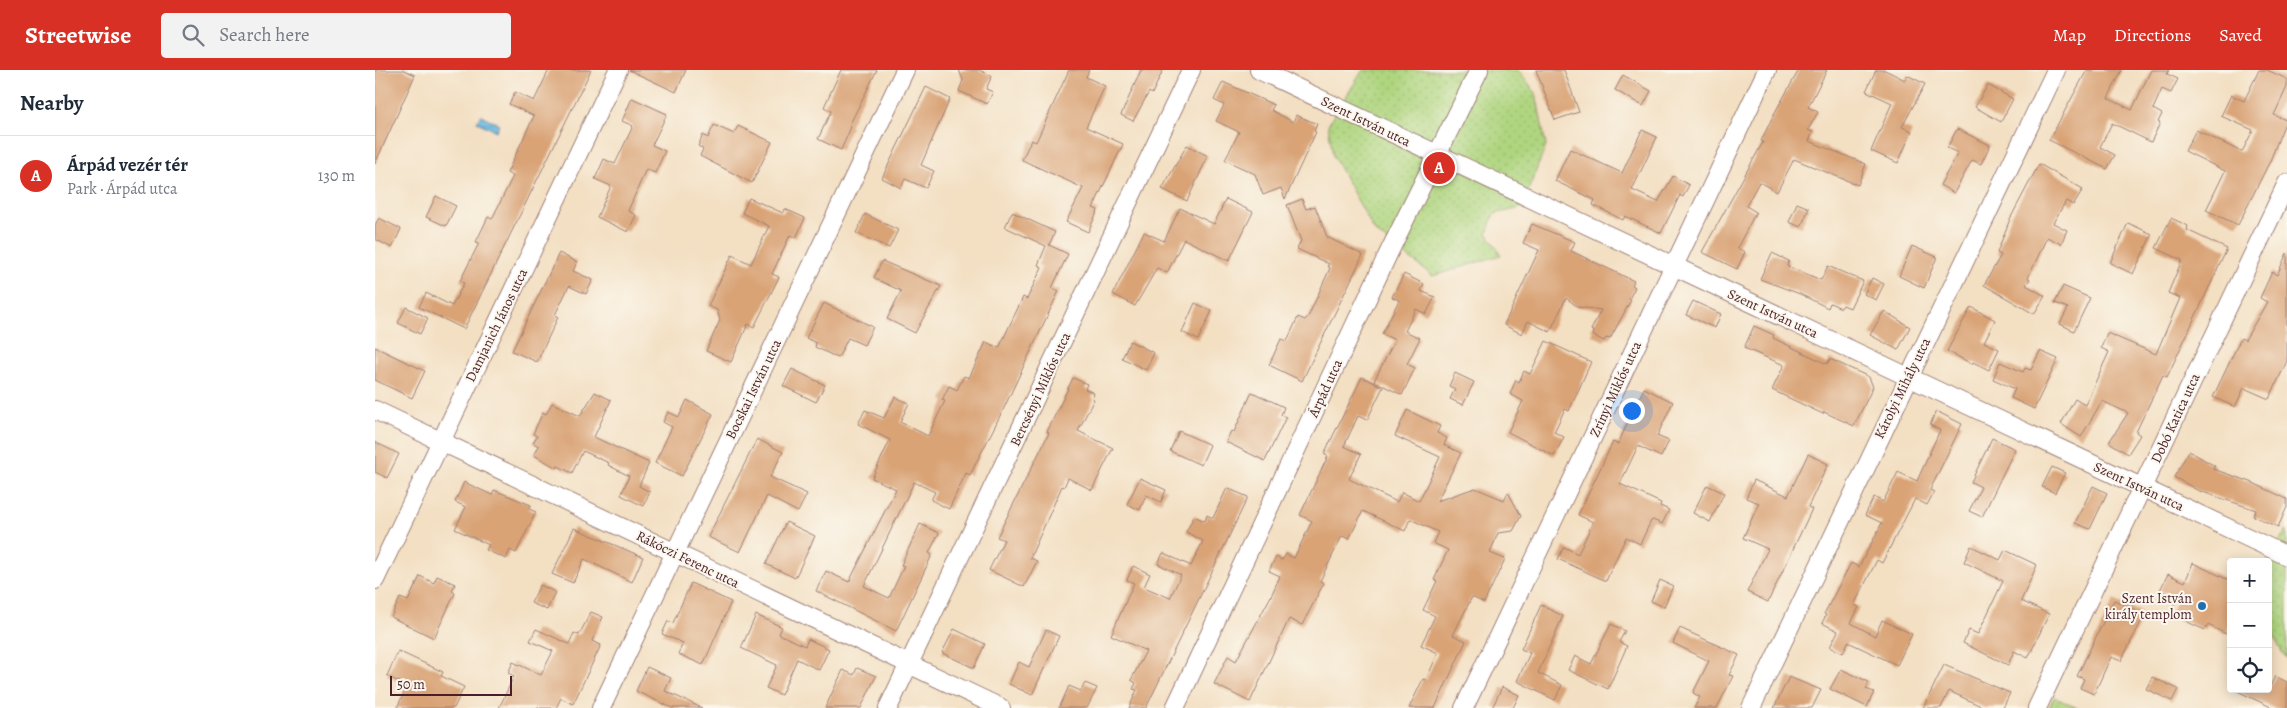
<!DOCTYPE html>
<meta charset="utf-8">
<style>
body{margin:0;font-family:Alegreya,serif;background:#f2f2f3;color:#1f2937}
.controls{position:absolute;right:15px;bottom:15px;display:grid;overflow:hidden;border-radius:5px;box-shadow:0 2px 12px #0003}
.controls button{width:45px;height:45px;display:grid;place-items:center;padding:0;border:0;border-bottom:1px solid #e0e1e3;background:#fff;color:#1f2937;font:25px sans-serif}
.scale{position:absolute;left:15px;bottom:12px;width:122px;box-sizing:border-box;padding-left:5px;border:2px solid #4a1f2b;border-top:0;font-size:14px;line-height:18px;white-space:nowrap;color:#4a1f2b;-webkit-text-stroke:4px #fbf7ec;paint-order:stroke}
.you{position:absolute;left:1256px;top:340px;width:18px;height:18px;margin:-12px;border:4px solid #fff;border-radius:50%;background:#1a73e8;box-shadow:0 0 0 8px #1a73e833}
.badge{display:grid;place-items:center;width:32px;height:32px;border-radius:50%;background:#d93025;color:#fff;font-size:16px;font-weight:700}
.pin{position:absolute;translate:-50% -50%;border:2px solid #fff;box-shadow:0 1px 5px #0006}
.list{margin:0;padding:0;list-style:none}
h2{display:flex;justify-content:space-between;align-items:center;height:65px;margin:0;padding:0 20px;font-size:21px}
h2 small{font-size:16px;font-weight:400;color:#747a83}
.list li{display:grid;grid-template-columns:32px 1fr auto;gap:15px;align-items:center;box-sizing:border-box;height:80px;padding:0 20px;border-top:1px solid #e0e1e3}
.list b{display:block;font-size:19px;white-space:nowrap}
.list p{margin:0;font-size:16px;white-space:nowrap;color:#747a83}
.list em{font-size:16px;font-style:normal;color:#747a83}
.icon{flex:none;width:28px;height:28px;fill:none;stroke:currentColor;stroke-width:2;stroke-linecap:round;stroke-linejoin:round}
.map{position:relative;flex:none;width:1912px;height:638px;overflow:hidden}
header{display:flex;align-items:center;gap:30px;box-sizing:border-box;height:70px;padding:0 25px;background:#d93025;color:#fff}
header strong{font-size:24px}
nav{display:flex;gap:28px;margin-inline-start:auto;font-size:18px}
.search{width:350px;height:45px;background:#f2f2f3;display:flex;align-items:center;gap:12px;box-sizing:border-box;padding:0 18px;border-radius:5px;color:#747a83;font-size:19px}
main{display:flex}
aside{flex:1;background:#fff}
.map>svg:first-child{display:block}
.park{fill:url(#park-dots);stroke:#7c7a55}
.water{fill:url(#water-rules);stroke:#586c86}
.building{fill:#d9a376}
.lines{fill:none;stroke-linecap:round;stroke-linejoin:round}
.minor-casing{stroke:#9e7f76;stroke-width:20}
.minor{stroke:#fff;stroke-width:18}
.poi-dot{fill:#1f6fb2;stroke:#fbf7ec;stroke-width:2}
.labels{text-anchor:middle;stroke-width:4;stroke-linejoin:round;paint-order:stroke}
.street-label{font-size:14px;fill:#4a1f2b;stroke:#fbf7ec}
.poi-label{font-size:14px;fill:#4a1f2b;stroke:#fbf7ec;text-anchor:end}
</style>
<header>
<strong>Streetwise</strong>
<div class="search"><svg class="icon" aria-label="search" viewBox="0 0 24 24"><circle cx="10" cy="10" r="6"/><path d="M15 15l6 6"/></svg>Search here</div>
<nav><a>Map</a><a>Directions</a><a>Saved</a></nav>
</header>
<main>
<aside>
<h2>Nearby<small></small></h2>
<ul class="list">
<li><span class="badge">A</span><div><b>Árpád vezér tér</b><p>Park · Árpád utca</p></div><em>130 m</em></li>
</ul>
</aside>
<div class="map">
<svg width="1912" height="638" viewBox="0 0 1912 638">
<defs>
<pattern id="park-dots" width="8" height="8" patternUnits="userSpaceOnUse" patternTransform="scale(1.25)"><rect width="8" height="8" fill="#afd57f"/><path d="M2 2h.1M6 6h.1" fill="none" stroke="#98b66e" stroke-width="1.8" stroke-linecap="round"/></pattern>
<pattern id="water-rules" width="6" height="5" patternUnits="userSpaceOnUse" patternTransform="scale(1.25)"><rect width="6" height="5" fill="#66b8e1"/><path d="M0 2.5h6" fill="none" stroke="#5695b7"/></pattern>
</defs>
<rect width="100%" height="100%" fill="#fbf7ec"/>
<filter id="ink" filterUnits="userSpaceOnUse"><feTurbulence type="fractalNoise" baseFrequency=".02" numOctaves="2"/><feDisplacementMap in="SourceGraphic" scale="10" xChannelSelector="R" yChannelSelector="G"/><feConvolveMatrix kernelMatrix="1 2 1 2 8 2 1 2 1" color-interpolation-filters="sRGB"/></filter>
<filter id="wash" filterUnits="userSpaceOnUse"><feTurbulence type="fractalNoise" baseFrequency=".0096" numOctaves="4" result="noise"/><feDisplacementMap in="SourceGraphic" scale="20" xChannelSelector="R" yChannelSelector="G"/><feGaussianBlur stdDeviation="1.12" result="paint"/><feColorMatrix in="noise" values="0 0 0 0 0 0 0 0 0 0 0 0 0 0 0 0 0 1.4 0 .05"/><feComposite in="paint" operator="in"/></filter>
<g filter="url(#wash)">
<rect width="100%" height="100%" fill="#f3dfc2"/>
<path class="park" d="M988 0H1143L1161 23 1171 76 1146 138 1119 144 1112 163 1126 185 1058 206 1000 162 958 86 953 55Z
M1912 460V589C1885 554 1884 495 1912 460Z
M1679 627 1702 638H1674Z"/>
<path class="water" d="M106 45 124 54 121 61 102 52Z"/>
<g id="blocks">
<path class="building" d="M0 0H29L40 5 0 94Z
M174 0H216L89 259 44 237 51 223 77 236 89 213 85 211 104 173 101 172 113 147 117 149 138 106 132 103 159 46 134 34 140 22 159 31Z
M254 0H311L301 22Z
M466 0H502L474 56 476 57 466 80 443 69 456 41 449 37Z
M584 0H604L617 6 611 19 618 22 612 34 584 21 588 10Z
M694 0H714L711 7 730 16 711 57 748 74 718 138 723 140 713 162 691 152 708 118 647 90 656 70 661 72Z
M766 0H788L777 24 774 22 758 51 746 45Z
M1161 0H1189L1204 42 1180 50Z
M1424 0H1452L1433 37 1443 42 1433 60 1438 62 1434 71 1491 94 1483 115 1419 89 1402 122 1384 112 1371 136 1381 142 1362 178 1370 182 1362 199 1327 182 1388 72 1386 71 1399 44Z
M1501 0H1510L1530 10 1532 5 1550 14 1527 57 1537 61 1523 93 1496 81 1517 33 1491 21Z
M1712 0H1747L1733 28 1757 40 1776 0H1794L1792 4 1803 9 1796 23 1787 19 1778 39 1787 44 1783 52 1785 53 1776 72 1737 53 1725 77 1740 85 1732 99 1674 70Z
M1884 0H1892L1912 9V17L1899 45 1911 50 1895 91 1863 155 1831 140 1850 101 1810 81 1821 60 1867 82 1878 60 1846 46 1856 25 1869 31Z
M1248 5 1276 21 1268 36 1240 20Z
M848 12 899 35 896 40 918 52 921 45 942 54 939 61 941 62 910 129 906 118 888 125 880 104 850 90 864 62 841 51 849 35 839 30Z
M1613 15 1638 29 1626 52 1600 37Z
M551 17 575 29 546 95 559 101 551 118 530 109 526 118 507 108Z
M257 28 292 44 277 75 290 81 280 103 271 99 253 141 261 145 253 162 222 147 236 116 220 109 229 89 240 94 258 56 247 51Z
M339 55 359 64 363 56 397 72 377 113 325 86 328 79 323 76 328 65 333 68Z
M1582 59 1615 75 1606 94 1597 90 1579 123 1565 115 1583 83 1572 78Z
M1267 60 1282 67 1257 120 1283 132 1298 106 1314 115 1308 127 1305 125 1286 163 1250 146 1248 150 1218 135 1220 130 1180 111 1195 79 1247 103Z
M812 75 833 86 812 131 787 119Z
M1664 94 1708 119 1698 135 1691 131 1678 153 1692 160 1686 174 1672 167 1653 208 1655 209 1651 215 1670 226 1659 244 1609 215 1626 185 1622 183 1635 149Z
M61 126 81 136 71 156 51 147Z
M374 128 408 143 410 139 430 148 421 168 415 165 397 204 404 207 379 257 373 254 356 292 331 281 345 250 342 240 333 236 357 185 376 194 394 156 367 143Z
M851 129 878 142 854 191 809 169 792 203 782 198 760 236 738 224 769 162 789 171 805 138 839 154Z
M927 129 931 139 940 136 952 167 988 185 927 311 894 295 906 269 912 271 923 247 930 250 934 245 955 198 952 196 954 194 922 179 926 171 912 135Z
M1422 133 1434 138 1426 157 1414 152Z
M637 142 680 162 674 175 693 184 677 218 684 221 628 340 595 405 591 403 574 439 556 430 560 422 539 412 489 516 514 528 529 496 526 495 545 454 564 463 554 483 557 485 521 561 441 521 451 501 474 512 521 419 497 408 515 370 483 354 490 340 509 348 520 327 534 333 525 352 553 366 570 331 567 330 574 316 582 320 589 306 594 308 611 272 624 278 648 227 652 229 667 197 663 195 671 176 630 157Z
M490 144 523 160 514 178 481 163Z
M4 148 26 159 17 178 0 169V155Z
M1796 148 1813 156 1812 160 1852 179 1792 307 1788 305 1761 362 1765 365 1753 384 1734 372 1753 343 1727 331 1706 367 1686 354 1700 329 1710 335 1734 282 1726 278 1732 263 1781 284 1805 228 1793 223 1807 190 1781 178Z
M1753 153 1777 164 1758 204 1735 193Z
M1157 154 1200 172 1196 181 1259 211 1257 215 1260 217 1254 229 1256 230 1235 269 1231 268 1229 271 1217 265 1218 261 1216 260 1226 240 1203 237 1191 228 1175 262 1153 251 1147 264 1129 255 1164 180 1148 173Z
M1537 176 1562 187 1549 218 1524 206Z
M184 183 202 192 198 201 218 210 211 224 194 216 180 245 183 247 162 292 137 281Z
M1397 183 1414 191 1412 196 1446 210 1453 196 1488 211 1475 238 1468 235 1466 238 1455 233 1453 238 1425 224 1385 209Z
M1912 183V291L1894 329 1869 318 1860 337 1838 327 1866 268 1870 270 1892 232 1885 228 1897 202 1902 205Z
M507 191 566 216 540 263 512 249 526 221 499 208Z
M1029 204 1049 214 1046 221 1060 227 1051 244 1041 239 1030 261 1045 268 1032 294 1040 298 1027 325 999 311 1020 270 1007 264 1024 230 1017 227Z
M1497 208 1509 214 1501 230 1489 224Z
M1688 216 1715 228 1699 261 1685 254 1693 238 1680 233Z
M1318 231 1346 244 1340 258 1311 245Z
M449 233 498 257 489 275 473 268 463 288 440 277 441 273 431 268Z
M820 233 837 241 823 270 807 262Z
M31 237 53 248 45 264 23 253Z
M1596 237 1620 250 1609 272 1624 279 1614 300 1598 292 1597 294 1572 281Z
M1509 241 1535 257 1523 280 1495 265Z
M1379 256 1399 265 1398 268 1452 294 1455 289 1494 307 1498 317 1479 356 1449 342 1448 344 1397 320 1409 295 1369 278Z
M755 271 779 283 771 300 747 288Z
M1171 271 1216 292 1194 341 1190 339 1179 362 1189 367 1179 386 1133 362 1148 331 1135 324 1141 310 1144 312 1149 301 1155 304Z
M0 277 50 301 37 328 0 310Z
M1665 281 1683 289 1659 339 1636 328 1640 319 1618 309 1625 292 1648 302 1650 298 1656 300Z
M417 299 450 315 441 332 408 316Z
M1080 303 1099 312 1088 335 1075 329 1080 319 1074 316Z
M987 307 1008 317 992 350 983 346 969 376 986 384 974 409 1022 432 1027 422 1044 431 1065 387 1020 366 1032 340 1065 356 1062 363 1072 368 1069 375 1086 383 1062 431 1100 418 1129 430 1133 422 1146 446 1138 461 1123 463 1115 483 1130 489 1109 533 1097 527 1078 565 1091 571 1060 638H1034L1048 609 1051 610 1063 583 1046 575 1060 546 1048 540 1062 511 1059 510 1073 480 1058 473 1063 462 1035 449 1030 461 988 441 974 469 967 466 945 511 949 513 927 555 914 549 875 632 839 614 853 586 861 591 896 526 905 506 894 501 901 487 907 490 911 484 919 488 937 451 925 445 953 386 949 384Z
M698 308 712 314 710 319 719 323 717 328 719 329 703 361 738 378 717 420 693 408 689 417 687 416 655 488 662 491 649 517 614 500 629 470 622 467 674 363 672 362Z
M1269 318 1298 332 1282 366 1294 371 1286 387 1263 376 1245 414 1286 433 1285 436 1294 440 1287 454 1278 450 1276 451 1265 474 1251 467 1231 511 1183 489 1189 477 1203 484 1218 452 1203 445 1238 372 1243 374Z
M220 322 236 330 219 367 274 393 264 416 275 422 268 436 246 425 254 406 233 395 234 393 208 381 197 403 183 396 182 398 159 385 164 376 158 373 162 366 158 364 168 342 171 344 177 333 205 346Z
M877 322 909 337 906 345 911 347 890 391 851 372 856 361 859 362Z
M312 330 338 344 307 406 280 393 297 357 288 352 293 342 304 347Z
M1561 341 1587 354 1555 420 1559 422 1552 435 1540 429 1507 493 1502 490 1479 535 1484 537 1476 553 1500 566 1507 550 1537 564 1522 595 1473 572 1468 583 1455 577 1463 561 1447 553 1451 545 1449 544 1476 493 1484 497 1507 453 1490 445 1499 427 1508 432 1523 402 1542 411 1565 360 1555 355Z
M804 361 835 375 826 395 795 381Z
M1617 368 1640 379 1607 447 1594 441 1606 417 1596 412Z
M382 369 408 382 395 407 432 424 423 442 392 426 365 482 333 467Z
M0 372 24 384 12 408 0 402Z
M1814 381 1840 396 1838 399 1876 412 1912 429V437L1903 457 1878 446 1881 440 1822 420 1799 407Z
M1433 384 1453 394 1433 437 1437 439 1393 532 1372 522 1393 479 1368 468 1384 433 1371 428 1379 410 1413 426Z
M1677 397 1690 403 1680 423 1667 417Z
M765 408 791 420 786 432 771 425 765 440 752 434Z
M89 412 117 425 119 420 156 435 154 439 161 442 141 483 135 480 131 489 111 480 114 475 80 459 91 437 80 432Z
M1332 415 1349 423 1335 452 1318 443Z
M1718 416 1732 423 1715 459 1700 453Z
M852 418 873 427 771 638H754L762 620 758 619 761 613 756 610 771 581 736 565 759 513 752 510 758 496 775 504 769 517 795 528 806 505 783 494 788 483 816 496 828 471 811 462 819 446 830 451 832 445 838 448Z
M411 452 440 466 420 508 391 494Z
M199 458 268 487 257 512 209 489 198 513 177 504Z
M1596 476 1625 490 1630 480 1662 495 1646 531 1674 544 1653 588 1639 581 1633 595 1588 573 1594 560 1603 564 1628 511 1589 492Z
M1818 493 1856 511V554L1851 564 1833 555 1830 560 1795 544 1802 528 1785 520 1793 504 1810 512Z
M45 506 59 513 62 506 80 514 77 521 80 523 59 568 16 547 25 528 33 531Z
M1285 510 1298 516 1289 537 1276 531Z
M316 513 356 532 328 595 303 584 308 573 287 564 293 551 298 553Z
M165 515 180 522 172 540 156 533Z
M1739 530 1770 544 1746 591 1736 587 1719 624 1705 618 1709 609 1702 606Z
M1166 535 1188 546 1163 603 1187 615 1180 630 1142 611 1155 583 1146 579Z
M216 542 228 547 217 571 226 575 198 634 186 628 181 638H124L139 606 133 603 138 592 166 605 178 581 155 571 161 559 194 574 199 563 204 565Z
M381 545 407 557 404 564 430 576 433 569 454 579 444 600 422 589 406 625 391 618 402 595 366 578Z
M1236 554 1250 561 1244 572 1252 576 1233 619 1193 600 1200 586 1216 594Z
M1305 558 1364 585 1354 605 1358 606 1342 638H1319L1325 627 1318 623 1334 591 1298 573Z
M579 559 610 574 599 598 567 583Z
M671 560 684 566 657 625 634 614 644 592 654 597Z
M23 581 68 602 66 606 89 617 79 638H22L32 616 12 606Z
M1569 595 1635 623 1628 638H1610L1574 621 1566 638H1548Z
M272 597 296 608 290 621 327 638H297L261 621Z
M482 598 501 606 486 638H450L468 600 479 605Z
M1466 599 1494 612 1491 619 1499 622 1492 637 1455 619Z
M1900 606 1912 612V638H1898L1858 619H1894Z
M1414 607 1446 620 1437 638H1399Z
M1777 607 1803 619 1797 631 1771 619Z
M710 613 722 618 712 638H684L694 616 706 621Z
M1127 617 1144 625 1138 638H1117Z"/>
</g>
</g>
<g filter="url(#ink)">
<use href="#blocks" fill-opacity="0" stroke="#9e7f76" stroke-width="1"/>
<g class="lines">
<defs>
<path id="minor" d="M884 0 1912 486
M0 340 626 638
M0 510 243 0
M226 638 530 0
M513 638 816 0
M800 638 1015 180 1104 0
M1089 638 1392 0
M1376 638 1681 0
M1662 638 1912 113"/>
</defs>
<use href="#minor" class="minor-casing"/>
<use href="#minor" class="minor"/>
</g>
</g>
<circle class="poi-dot" cx="1827" cy="536" r="5"/>
<g class="labels">
<g class="street-label">
<text transform="translate(991 51) rotate(26)" y="5">Szent István utca</text>
<text transform="translate(1398 243) rotate(25)" y="5">Szent István utca</text>
<text transform="translate(121 255) rotate(-64)" y="5">Damjanich János utca</text>
<text transform="translate(950 318) rotate(-65)" y="5">Árpád utca</text>
<text transform="translate(1527 318) rotate(-64)" y="5">Károlyi Mihály utca</text>
<text transform="translate(378 319) rotate(-64)" y="5">Bocskai István utca</text>
<text transform="translate(665 319) rotate(-65)" y="5">Bercsényi Miklós utca</text>
<text transform="translate(1240 319) rotate(-65)" y="5">Zrínyi Miklós utca</text>
<text transform="translate(1800 348) rotate(-65)" y="5">Dobó Katica utca</text>
<text transform="translate(1764 416) rotate(25)" y="5">Szent István utca</text>
<text transform="translate(313 489) rotate(26)" y="5">Rákóczi Ferenc utca</text>
</g>
<g class="poi-label">
<text x="1817" y="533">Szent István<tspan x="1817" dy="16">király templom</tspan></text>
</g>
</g>
</svg>
<div class="controls">
<button>+</button>
<button>−</button>
<button><svg class="icon" aria-label="locate" viewBox="0 0 24 24"><circle cx="12" cy="12" r="6"/><path d="M12 2v4M12 18v4M2 12h4M18 12h4"/></svg></button>
</div>
<div class="scale">50 m</div>
<div class="you"></div>
<div class="pin badge" style="left:1064px;top:98px">A</div>
</div>
</main>
